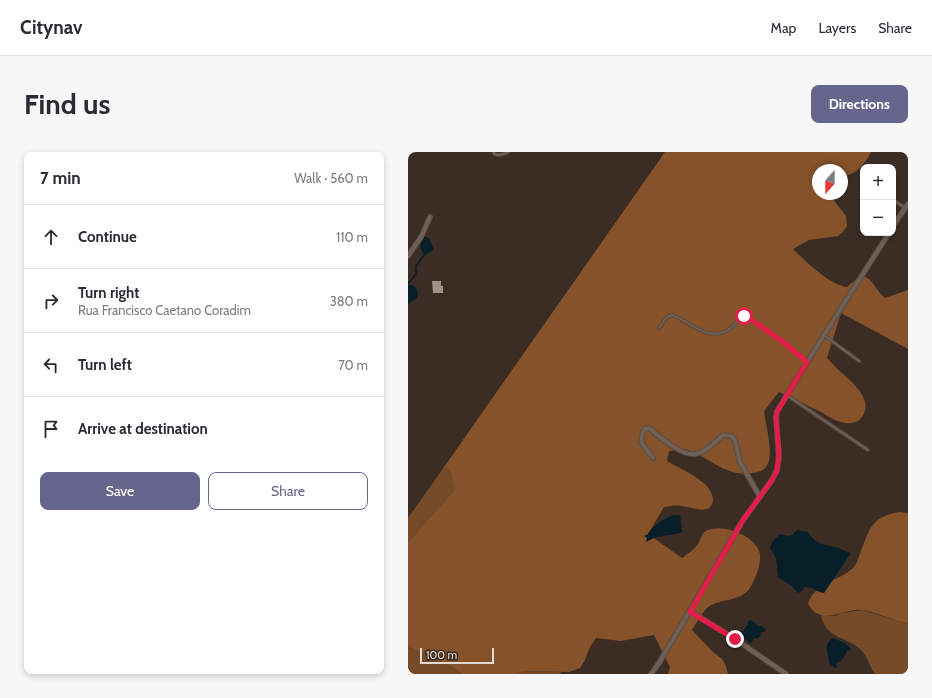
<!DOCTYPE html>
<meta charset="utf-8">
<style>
body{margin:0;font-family:Cabin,sans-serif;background:#f7f7f7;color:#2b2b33}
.controls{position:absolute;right:12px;top:12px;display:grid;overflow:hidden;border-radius:8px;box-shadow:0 2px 6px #0003}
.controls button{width:36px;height:36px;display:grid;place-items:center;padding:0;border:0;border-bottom:1px solid #e1e1e2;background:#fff;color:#2b2b33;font:20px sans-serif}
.compass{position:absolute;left:404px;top:12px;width:36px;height:36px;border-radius:50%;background:#fff;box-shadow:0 2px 6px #0003;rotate:201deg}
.scale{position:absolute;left:12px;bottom:10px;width:74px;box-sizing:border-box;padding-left:4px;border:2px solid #e2d9d2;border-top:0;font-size:11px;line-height:14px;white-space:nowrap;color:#e2d9d2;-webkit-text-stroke:3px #3b2d23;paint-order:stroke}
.stop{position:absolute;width:12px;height:12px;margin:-9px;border:3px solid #e11d48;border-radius:50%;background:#fff}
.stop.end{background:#e11d48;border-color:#fff;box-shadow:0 1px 4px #0008}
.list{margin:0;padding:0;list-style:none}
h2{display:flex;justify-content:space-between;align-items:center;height:52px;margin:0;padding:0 16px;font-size:17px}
h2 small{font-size:13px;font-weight:400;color:#7c7c81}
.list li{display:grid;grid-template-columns:26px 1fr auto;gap:12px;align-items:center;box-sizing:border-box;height:64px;padding:0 16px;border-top:1px solid #e1e1e2}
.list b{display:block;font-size:15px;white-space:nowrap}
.list p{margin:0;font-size:13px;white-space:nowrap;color:#7c7c81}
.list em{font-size:13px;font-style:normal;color:#7c7c81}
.actions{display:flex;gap:8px;padding:12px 16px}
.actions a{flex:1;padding:9px 0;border:1px solid #66668d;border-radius:8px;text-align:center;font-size:14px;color:#66668d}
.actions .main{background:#66668d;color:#fff}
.icon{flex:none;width:22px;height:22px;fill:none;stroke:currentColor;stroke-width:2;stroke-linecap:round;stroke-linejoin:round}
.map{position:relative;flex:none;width:500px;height:522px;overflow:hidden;border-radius:8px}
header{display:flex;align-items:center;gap:24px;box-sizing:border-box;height:56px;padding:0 20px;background:#fff;border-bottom:1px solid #e1e1e2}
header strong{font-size:19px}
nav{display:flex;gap:22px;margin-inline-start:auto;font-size:14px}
.intro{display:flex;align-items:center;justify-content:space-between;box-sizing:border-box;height:96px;padding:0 24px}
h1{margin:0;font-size:28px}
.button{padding:10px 18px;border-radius:8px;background:#66668d;color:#fff;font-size:14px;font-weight:700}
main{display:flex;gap:24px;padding:0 24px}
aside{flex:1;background:#fff;border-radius:8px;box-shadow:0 2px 6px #0003}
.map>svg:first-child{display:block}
.green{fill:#764b2a}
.forest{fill:#855229}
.water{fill:#081e29}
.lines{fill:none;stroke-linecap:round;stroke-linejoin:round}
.stream{stroke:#081e29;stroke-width:1.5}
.building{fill:#a29185}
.lane-casing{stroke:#584c43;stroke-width:4}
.street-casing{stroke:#584c43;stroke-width:6}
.lane{stroke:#6f5f54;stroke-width:2}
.street{stroke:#6f5f54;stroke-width:4}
.route{stroke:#e11d48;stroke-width:5}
</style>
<header>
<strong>Citynav</strong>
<nav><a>Map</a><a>Layers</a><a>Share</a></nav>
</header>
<div class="intro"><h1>Find us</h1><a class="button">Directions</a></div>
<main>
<aside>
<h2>7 min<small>Walk · 560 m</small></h2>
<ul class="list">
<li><svg class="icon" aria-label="ahead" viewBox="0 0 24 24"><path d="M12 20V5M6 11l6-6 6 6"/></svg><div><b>Continue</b></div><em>110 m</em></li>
<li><svg class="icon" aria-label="right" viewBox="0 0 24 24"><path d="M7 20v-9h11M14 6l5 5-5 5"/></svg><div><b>Turn right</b><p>Rua Francisco Caetano Coradim</p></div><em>380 m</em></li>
<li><svg class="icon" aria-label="left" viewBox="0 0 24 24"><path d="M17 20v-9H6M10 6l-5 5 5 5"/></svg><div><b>Turn left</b></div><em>70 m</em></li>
<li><svg class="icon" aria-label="arrive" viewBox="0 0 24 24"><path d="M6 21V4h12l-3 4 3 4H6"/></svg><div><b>Arrive at destination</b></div></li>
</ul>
<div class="actions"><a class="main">Save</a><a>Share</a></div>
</aside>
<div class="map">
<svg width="500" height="522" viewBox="0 0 500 522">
<rect width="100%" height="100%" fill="#3b2d23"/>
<path class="green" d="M36 315 42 318 46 338 0 390V366Z
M454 458 500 472V522H467C461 514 460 504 452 497 437 484 417 486 413 463L427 464 434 461Z
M0 495 39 512 54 522H0Z
M115 519 153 520 152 522H107Z"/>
<path class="forest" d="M257 0H463C456 13 449 22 434 25V18H410V42H421L438 64 439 74 435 80 430 84 401 88 385 97C397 109 422 133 439 135 463 113 461 132 477 146L500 138V197L433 161 419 206C424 211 429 217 434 221 445 231 466 248 454 265 450 270 445 272 438 271 429 270 421 265 413 260 399 253 385 247 371 240L356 259C358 274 364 295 361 308 360 315 355 319 349 320 321 327 306 309 283 299 277 296 268 298 261 299L259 309C272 317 304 329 305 347 305 352 303 355 299 357 291 359 282 355 274 354 268 353 262 354 256 355L240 382 274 406C279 402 287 397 290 392 293 387 293 382 298 379 313 370 349 384 352 402 353 412 348 426 343 434 335 450 313 446 300 455 295 459 288 472 284 478L305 500 314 507 318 514 320 522H260L262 515 246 483 213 489 188 486 181 497 177 508 172 516 161 520 116 519 107 522H54L39 512 0 495V390L46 338 42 318 36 315Z
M492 360 500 361V472C485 468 470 461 455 458 436 455 414 476 400 452 406 431 431 429 445 416 449 412 450 406 452 402 461 378 463 364 492 360Z"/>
<path class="water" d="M16 84 21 86 26 98 17 103 15 102 12 94Z
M0 133C8 133 11 138 9 146L0 152Z
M266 363H272L274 380 272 381 246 386 238 390 239 386 236 384 240 382C245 373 257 366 266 363Z
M389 378 400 380C407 393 418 393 431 396 435 398 438 400 443 401L416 441C408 440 407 435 396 435L394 439 390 441 385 435 370 425 368 406 362 396 364 390 372 382C382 384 382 386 389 378Z
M342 468 348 471 349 474H354L358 478 357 480H353L352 482 353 484 348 487 347 486 345 487 343 492 332 483 340 472 339 471Z
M425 486 437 491 443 497 438 500V502L432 510H430L428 512 429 516H427L421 511C421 502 414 493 425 486Z"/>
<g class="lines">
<path class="stream" d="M0 132 8 122V114L16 103"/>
</g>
<path class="building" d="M24 129H33V134H35V141H25Z"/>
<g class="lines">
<defs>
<path id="lane" d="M86 0V2C91 4 95 3 100 0
M454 27H455
M485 48 496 55
M251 176C255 171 258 163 265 163 283 171 302 192 323 176 327 173 330 168 334 165H339L375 190 399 210
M417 184 451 209
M380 244 460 298"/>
<path id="street" d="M485 74 500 52
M0 104 13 85 22 65
M245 306 233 290 235 280 238 276H241C252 285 272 303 286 302 297 301 307 290 315 283L323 284 327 288 332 310 352 345
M282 459 327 487 378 522
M243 522 251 511 335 368 364 328 369 318 371 307 368 266 369 259 416 183 481 81"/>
</defs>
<use href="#lane" class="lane-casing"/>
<use href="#street" class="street-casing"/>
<use href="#lane" class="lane"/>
<use href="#street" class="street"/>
</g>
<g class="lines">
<path class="route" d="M327 487 282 460 335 368 364 328 369 318 371 300 368 266 369 260 399 210 375 190 341 166 336 164"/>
</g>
</svg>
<div class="controls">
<button>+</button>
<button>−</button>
</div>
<svg class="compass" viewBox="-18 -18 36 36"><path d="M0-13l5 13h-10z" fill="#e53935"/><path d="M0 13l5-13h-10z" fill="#7c7c81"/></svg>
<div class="scale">100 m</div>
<div class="stop" style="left:336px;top:164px"></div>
<div class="stop end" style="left:327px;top:487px"></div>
</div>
</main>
